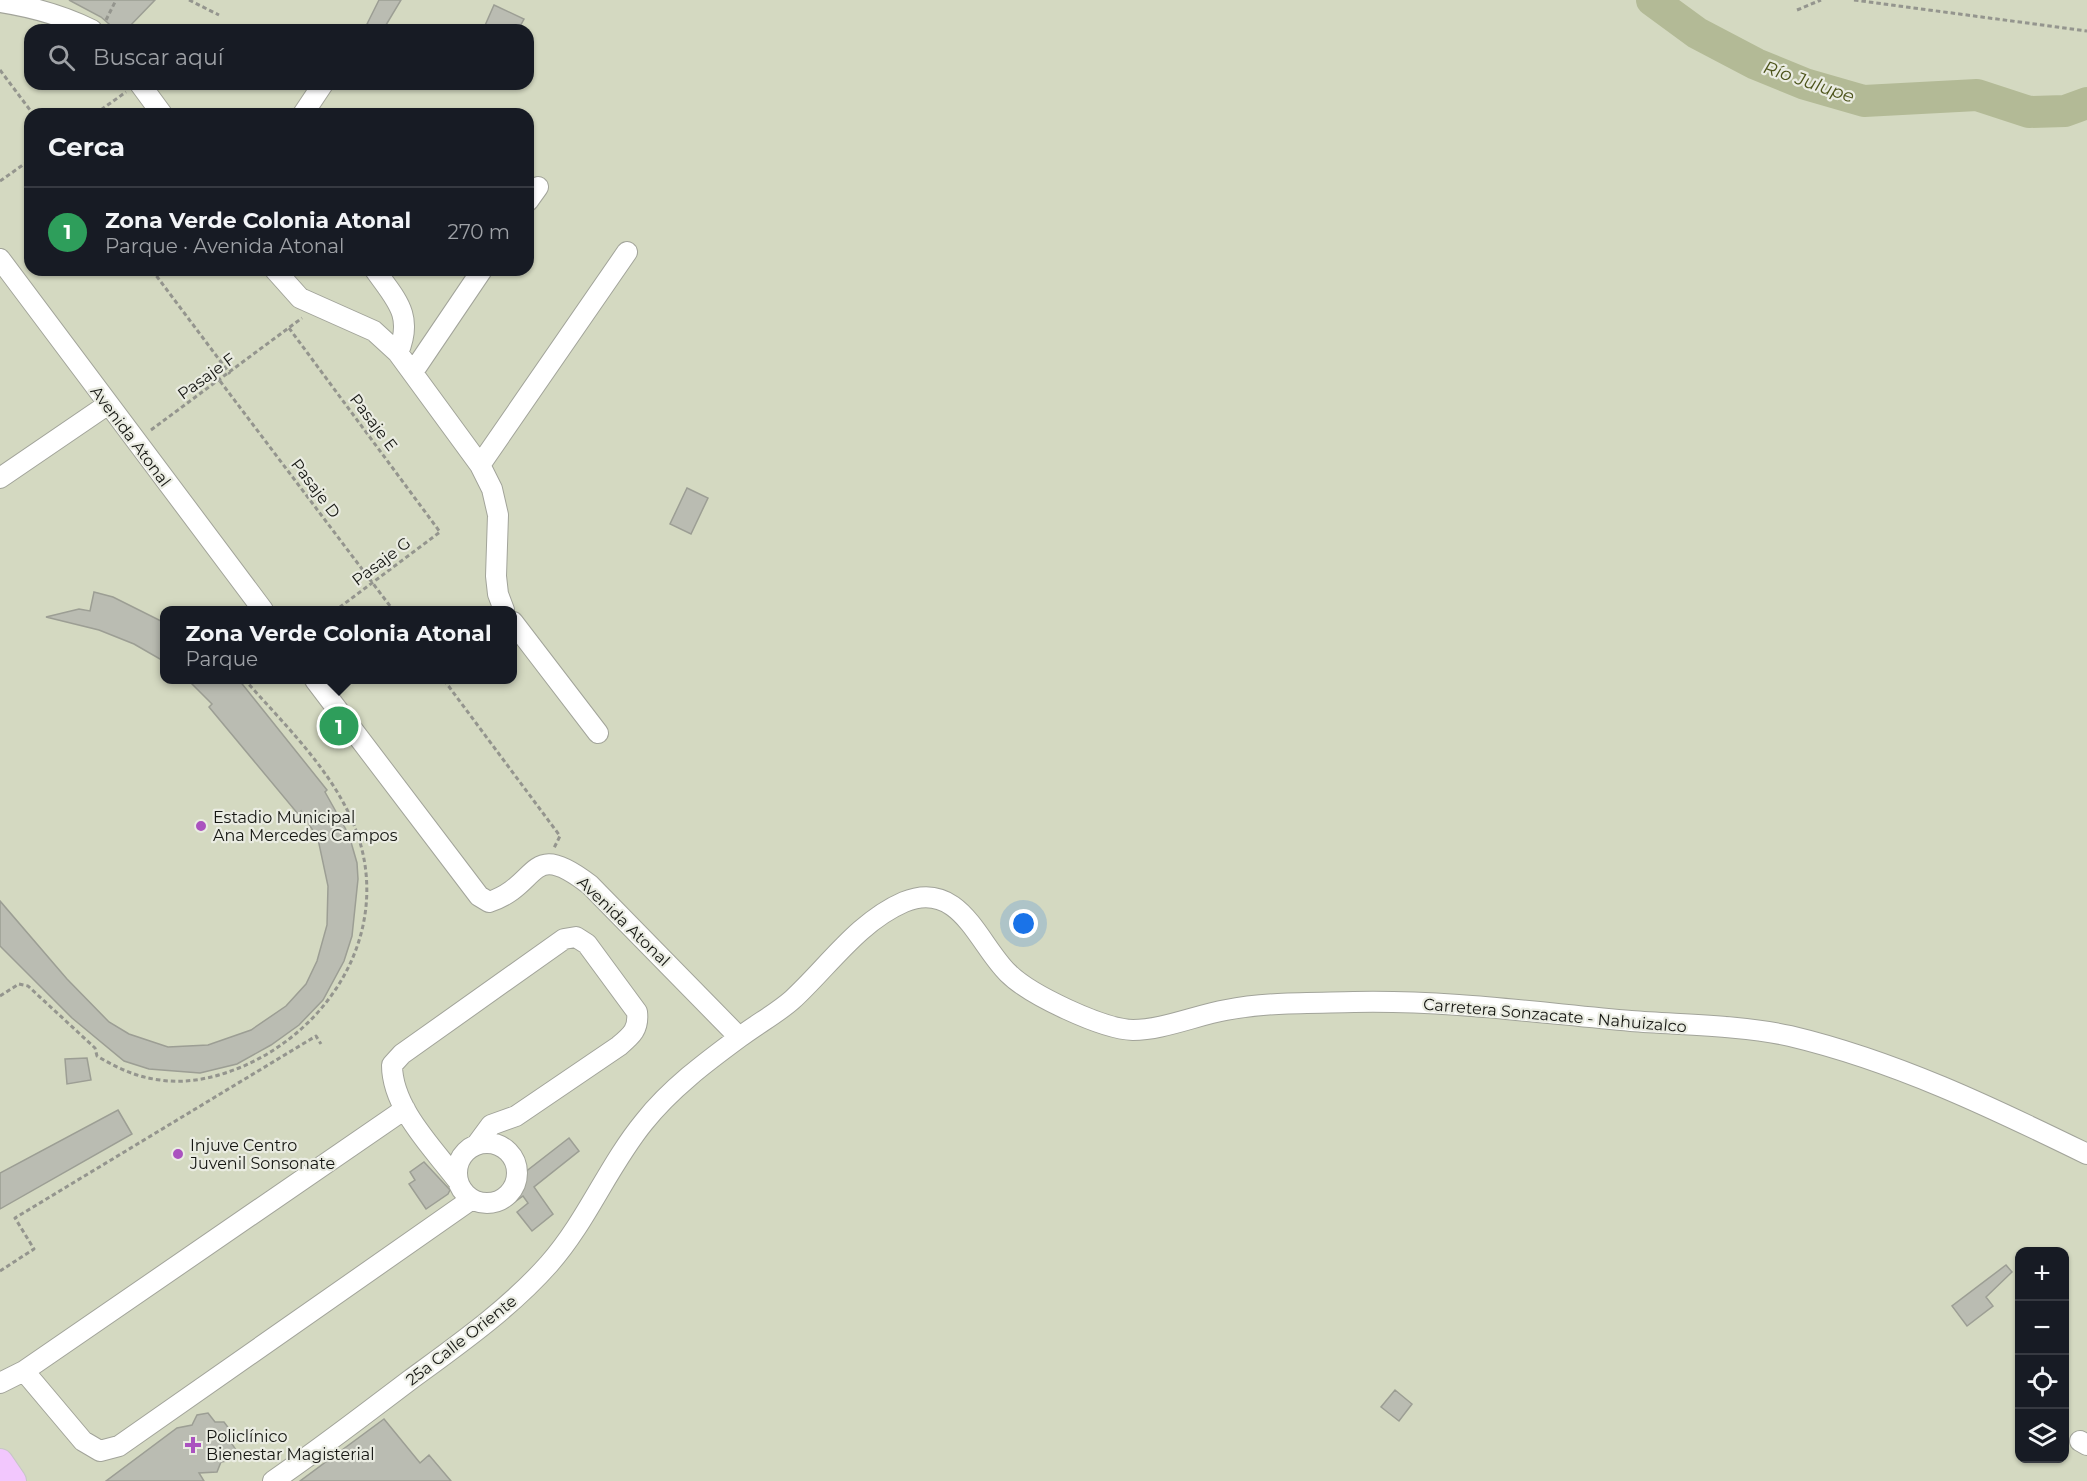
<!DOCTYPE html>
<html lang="es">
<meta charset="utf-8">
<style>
body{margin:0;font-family:Montserrat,sans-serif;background:#242831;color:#f1f3f6}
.controls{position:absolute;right:18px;bottom:18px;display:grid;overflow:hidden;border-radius:12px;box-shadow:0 2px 4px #0004}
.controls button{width:54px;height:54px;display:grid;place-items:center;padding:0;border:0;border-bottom:2px solid #363941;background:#171b24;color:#f1f3f6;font:30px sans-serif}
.you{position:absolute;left:1024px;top:924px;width:21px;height:21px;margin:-15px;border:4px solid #fff;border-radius:50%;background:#1a73e8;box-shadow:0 0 0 9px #1a73e833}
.badge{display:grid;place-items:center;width:39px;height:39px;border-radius:50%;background:#aa52bf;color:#fff;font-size:20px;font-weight:700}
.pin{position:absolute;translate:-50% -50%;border:3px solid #fff;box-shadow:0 2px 6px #0006}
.popup{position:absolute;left:160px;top:606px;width:357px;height:78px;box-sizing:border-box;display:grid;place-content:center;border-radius:12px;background:#171b24;filter:drop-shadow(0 2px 4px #0005);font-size:20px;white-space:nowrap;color:#9ea1a6}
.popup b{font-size:22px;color:#f1f3f6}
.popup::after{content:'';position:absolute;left:50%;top:100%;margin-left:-12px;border:12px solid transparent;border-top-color:#171b24}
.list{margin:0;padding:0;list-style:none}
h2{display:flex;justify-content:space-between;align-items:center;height:78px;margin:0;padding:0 24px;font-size:26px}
h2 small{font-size:20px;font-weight:400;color:#9ea1a6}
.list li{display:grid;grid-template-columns:39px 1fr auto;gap:18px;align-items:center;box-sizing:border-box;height:90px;padding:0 24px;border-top:2px solid #363941}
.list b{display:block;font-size:22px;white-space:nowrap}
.list p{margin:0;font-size:20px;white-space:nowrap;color:#9ea1a6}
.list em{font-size:20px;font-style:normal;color:#9ea1a6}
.icon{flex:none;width:33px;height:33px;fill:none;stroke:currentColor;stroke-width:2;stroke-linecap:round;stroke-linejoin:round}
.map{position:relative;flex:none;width:2087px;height:1481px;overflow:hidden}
.search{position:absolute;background:#171b24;box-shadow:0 2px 4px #0004;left:24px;top:24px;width:510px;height:66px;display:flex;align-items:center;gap:15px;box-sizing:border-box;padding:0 21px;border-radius:18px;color:#9ea1a6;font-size:22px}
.panel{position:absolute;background:#171b24;box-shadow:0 2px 4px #0004;left:24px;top:108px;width:510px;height:168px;border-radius:18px}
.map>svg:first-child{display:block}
.green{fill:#d4d9c1;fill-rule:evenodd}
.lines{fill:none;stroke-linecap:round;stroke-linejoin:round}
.river{stroke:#b3ba96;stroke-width:32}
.building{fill:#babcb2;stroke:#9c9e94;stroke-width:1.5}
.minor-casing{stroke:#a2a49a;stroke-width:22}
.major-casing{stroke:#c7c7c6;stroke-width:28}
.path{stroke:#94958e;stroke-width:3;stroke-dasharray:4.5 3;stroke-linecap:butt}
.minor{stroke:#fff;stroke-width:20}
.major{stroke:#f2c7fd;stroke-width:26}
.poi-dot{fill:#aa52bf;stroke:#eaece2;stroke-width:2}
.labels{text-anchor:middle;stroke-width:4.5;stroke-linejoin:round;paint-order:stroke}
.street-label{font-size:16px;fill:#151612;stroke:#eaece2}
.poi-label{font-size:16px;fill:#151612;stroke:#eaece2;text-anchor:start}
.water-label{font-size:18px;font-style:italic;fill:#4c531a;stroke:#eaece2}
</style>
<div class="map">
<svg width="2087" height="1481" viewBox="0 0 2087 1481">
<rect width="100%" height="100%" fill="#eaece2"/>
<path class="green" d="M0 0H2087V1481H0ZM30 30H528V84H30ZM30 114H528V270H30ZM165 610H513V680H165ZM2020 1252H2064V1458H2020Z"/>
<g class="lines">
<path class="river" d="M1652 0 1697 33 1756 64 1805 84 1864 101 1977 95 2029 112 2065 111 2087 103"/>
</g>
<path class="building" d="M69 0H155L126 30H116L101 17Z
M379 0H401L383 30 367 24Z
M494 5 524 19 518 30H483Z
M687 488 708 498 691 534 670 524Z
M94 592 113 597 165 623V662L134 644 99 630 46 617 79 609 90 611Z
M188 680H239L327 790 325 792 349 835 357 863 358 879 352 936 344 961 323 1000 299 1025 271 1045 237 1064 200 1073 149 1069 124 1061 72 1018 0 946V901L67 979 109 1022 129 1034 168 1047 208 1045 251 1030 286 1006 306 984 317 961 327 925 328 886 318 839 301 811 298 814 209 707 212 704Z
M87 1058 91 1080 67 1084 65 1059Z
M118 1110 132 1134 0 1209V1173Z
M569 1138 579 1151 534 1187 553 1214 532 1231 517 1212 528 1203 523 1196 512 1204 524 1173Z
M424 1162 450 1190 448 1194 426 1209 409 1184 415 1180 410 1172Z
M2006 1265 2012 1272 1986 1297 1993 1306 1967 1326 1952 1306Z
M1395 1390 1412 1404 1399 1421 1381 1407Z
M208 1413 215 1422H224L233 1434 230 1441 236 1450 232 1460 221 1462 217 1472 199 1473 204 1481H106L177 1428 192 1425 197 1415Z
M384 1419 420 1463 429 1455 451 1481H300Z"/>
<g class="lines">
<defs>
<path id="minor" d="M0 2C32 7 62 15 92 30
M140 84 162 114
M303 114 323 84
M528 201 538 187
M0 259 263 610
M275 270 300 298 374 331 398 353 480 465 492 489 498 515 496 576 498 594 504 610
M375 270C396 300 414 315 398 353
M413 372 482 270
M480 465 627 252
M0 478 107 405
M513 622 598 733
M315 680 479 896 489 902C541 885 528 837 590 885L739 1037
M457 1173a30 30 0 1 1 60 0a30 30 0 1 1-60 0Z
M458 1181C433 1148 392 1108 392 1065L402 1054 564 939 576 937 587 944 637 1012C639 1029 632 1035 619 1046L516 1116 491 1125 477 1144
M24 1371 83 1441 100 1451 119 1446 472 1199
M0 1383 24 1371 405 1109
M2080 1441 2087 1445
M273 1481C320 1449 365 1414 410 1380 459 1344 509 1309 549 1264 587 1221 608 1166 644 1122 670 1089 706 1062 740 1037 757 1024 776 1014 792 1000 828 967 858 922 904 902 960 879 978 944 1008 973 1030 995 1102 1029 1133 1030 1162 1030 1197 1015 1226 1010 1268 1002 1312 1003 1354 1002 1447 1000 1539 1013 1631 1021 1682 1025 1741 1025 1790 1036 1895 1061 1991 1107 2087 1154"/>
<path id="major" d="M0 1462 13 1481"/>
</defs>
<use href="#minor" class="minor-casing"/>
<use href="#major" class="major-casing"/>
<path class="path" d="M189 0 219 15
M1854 0 2087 31
M1797 10 1821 0
M106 20 116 0
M0 70 33 114
M95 114 126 92
M0 181 30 160
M152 270 230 374
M289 328 440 532 336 610
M220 381 393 610
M151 430 302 318
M444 680 560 836 554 848
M0 996 19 984 28 986 95 1048 97 1056C117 1068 136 1077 160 1080 187 1084 214 1078 239 1068 322 1034 383 947 363 854 348 785 290 731 245 680
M0 1271 34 1249 15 1218 316 1036 321 1044"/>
<use href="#minor" class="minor"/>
<use href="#major" class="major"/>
</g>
<g class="poi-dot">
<circle cx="201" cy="826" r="6"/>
<circle cx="178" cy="1154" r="6"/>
<path d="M190 1436h6v6h6v6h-6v6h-6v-6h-6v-6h6z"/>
</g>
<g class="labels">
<g class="street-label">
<text transform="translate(206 376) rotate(-36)" y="6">Pasaje F</text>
<text transform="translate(374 422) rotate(53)" y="6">Pasaje E</text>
<text transform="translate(131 436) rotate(53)" y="6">Avenida Atonal</text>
<text transform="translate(316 488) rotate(53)" y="6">Pasaje D</text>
<text transform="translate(381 561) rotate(-37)" y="6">Pasaje G</text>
<text transform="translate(624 921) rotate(44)" y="6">Avenida Atonal</text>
<text transform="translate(1555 1015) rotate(5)" y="6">Carretera Sonzacate - Nahuizalco</text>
<text transform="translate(461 1340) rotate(-38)" y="6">25a Calle Oriente</text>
</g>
<g class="poi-label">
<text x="213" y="823">Estadio Municipal<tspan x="213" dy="18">Ana Mercedes Campos</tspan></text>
<text x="190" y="1151">Injuve Centro<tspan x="190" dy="18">Juvenil Sonsonate</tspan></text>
<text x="206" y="1442">Policlínico<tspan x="206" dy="18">Bienestar Magisterial</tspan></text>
</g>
<g class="water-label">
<text transform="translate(1809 82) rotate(19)" y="6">Río Julupe</text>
</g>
</g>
</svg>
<div class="controls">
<button>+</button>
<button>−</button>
<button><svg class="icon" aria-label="locate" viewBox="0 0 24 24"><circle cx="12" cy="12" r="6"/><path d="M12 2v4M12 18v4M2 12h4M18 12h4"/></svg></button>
<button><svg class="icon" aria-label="layers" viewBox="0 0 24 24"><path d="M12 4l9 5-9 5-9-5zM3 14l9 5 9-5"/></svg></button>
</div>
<div class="you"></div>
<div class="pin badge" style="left:339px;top:726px;background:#2e9e5b">1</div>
<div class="popup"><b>Zona Verde Colonia Atonal</b>Parque</div>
<div class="search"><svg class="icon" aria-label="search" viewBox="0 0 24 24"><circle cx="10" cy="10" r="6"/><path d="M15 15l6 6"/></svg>Buscar aquí</div>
<section class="panel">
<h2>Cerca<small></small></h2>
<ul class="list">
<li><span class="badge" style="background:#2e9e5b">1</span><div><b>Zona Verde Colonia Atonal</b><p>Parque · Avenida Atonal</p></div><em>270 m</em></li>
</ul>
</section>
</div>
